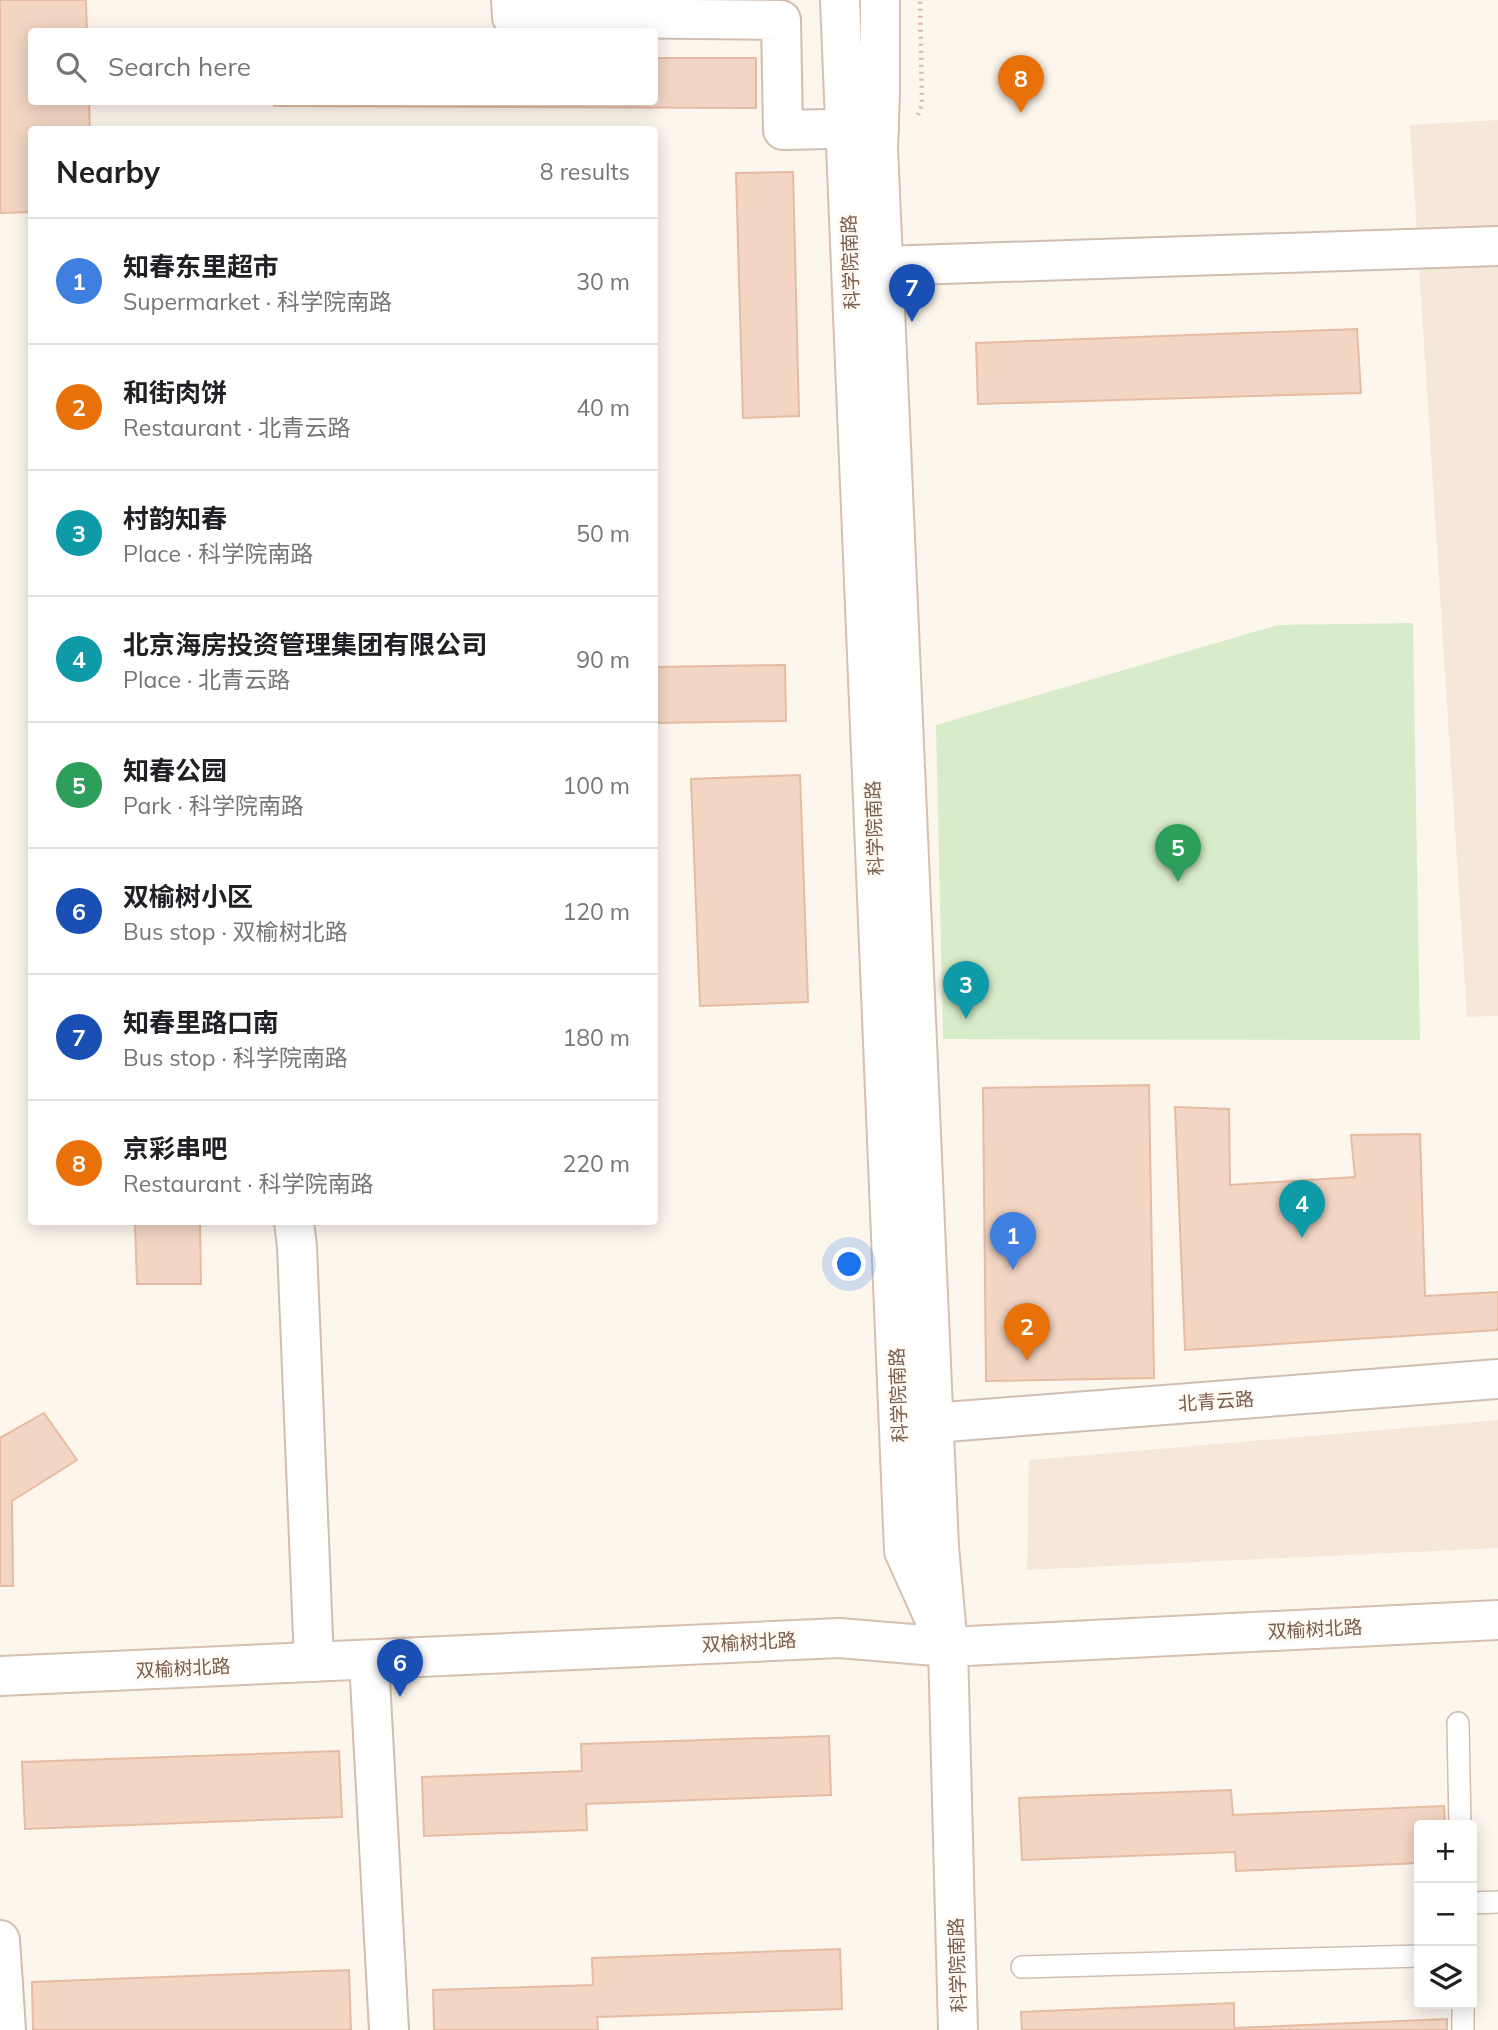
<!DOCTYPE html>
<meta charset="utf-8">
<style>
body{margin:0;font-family:Mulish,"Noto Sans SC",sans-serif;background:#f2f2f2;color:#202124}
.controls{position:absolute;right:21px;bottom:21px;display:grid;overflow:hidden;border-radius:7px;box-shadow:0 4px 18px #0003}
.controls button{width:63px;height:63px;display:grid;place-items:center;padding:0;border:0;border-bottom:2px solid #e0e0e0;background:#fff;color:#202124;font:35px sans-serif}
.you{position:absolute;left:850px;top:1265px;width:24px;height:24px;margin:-18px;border:5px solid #fff;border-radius:50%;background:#1a73e8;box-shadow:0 0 0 10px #1a73e833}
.badge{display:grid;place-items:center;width:46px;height:46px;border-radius:50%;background:#db2777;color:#fff;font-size:23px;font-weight:700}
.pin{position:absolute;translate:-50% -58px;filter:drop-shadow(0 2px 4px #0008)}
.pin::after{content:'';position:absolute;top:37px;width:24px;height:21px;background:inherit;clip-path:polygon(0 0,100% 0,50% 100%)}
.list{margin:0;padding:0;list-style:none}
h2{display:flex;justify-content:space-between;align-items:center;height:91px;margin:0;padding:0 28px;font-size:30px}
h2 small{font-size:23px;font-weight:400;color:#757577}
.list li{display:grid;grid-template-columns:46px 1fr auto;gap:21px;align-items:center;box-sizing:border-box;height:126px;padding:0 28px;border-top:2px solid #e0e0e0}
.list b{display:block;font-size:26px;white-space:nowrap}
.list p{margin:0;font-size:23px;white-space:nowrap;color:#757577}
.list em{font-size:23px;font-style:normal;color:#757577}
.icon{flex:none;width:38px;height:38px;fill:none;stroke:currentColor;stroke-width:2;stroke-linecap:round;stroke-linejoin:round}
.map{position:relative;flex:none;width:1498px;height:2030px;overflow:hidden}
.search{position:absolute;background:#fff;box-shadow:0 4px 18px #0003;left:28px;top:28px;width:630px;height:77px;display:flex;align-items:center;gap:18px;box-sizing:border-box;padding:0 24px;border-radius:7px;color:#757577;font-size:26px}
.panel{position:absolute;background:#fff;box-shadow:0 4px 18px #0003;left:28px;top:126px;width:630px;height:1099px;border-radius:7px}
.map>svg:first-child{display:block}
.residential{fill:#f5e8da}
.green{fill:#d8ecc9}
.building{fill:#f3d5c3;stroke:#e6bba3;stroke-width:2}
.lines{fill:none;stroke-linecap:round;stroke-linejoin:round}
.lane-casing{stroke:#d1beb0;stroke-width:24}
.street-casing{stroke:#d1beb0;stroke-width:42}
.secondary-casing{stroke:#d6c0b0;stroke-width:42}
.path{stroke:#d9b8a5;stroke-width:4.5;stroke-dasharray:2 5;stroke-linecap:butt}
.lane{stroke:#fff;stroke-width:21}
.street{stroke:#fff;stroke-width:38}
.secondary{stroke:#fff;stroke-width:38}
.labels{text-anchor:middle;stroke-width:6;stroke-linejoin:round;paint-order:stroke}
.street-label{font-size:19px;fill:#7a5c4d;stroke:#fffaf3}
</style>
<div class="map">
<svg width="1498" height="2030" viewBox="0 0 1498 2030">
<rect width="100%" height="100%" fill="#fdf6ec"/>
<path class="residential" d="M1498 120V1016L1467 1017 1410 125Z
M1498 1420V1548L1027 1570 1029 1460Z"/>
<path class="green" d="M1413 623 1420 1040 943 1039 936 725 1278 625Z"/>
<path class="building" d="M0 0H86L87 32H32V102H89L90 130H32V212L0 213Z
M654 58H756V108L274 106V102H654Z
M793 172 799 416 743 418 736 173Z
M1357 329 1361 393 978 404 976 343Z
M785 665 786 721 654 723V667Z
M800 775 808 1002 700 1006 691 779Z
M1149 1085 1154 1378 986 1381 983 1088Z
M1175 1107 1229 1109 1230 1185 1355 1177 1351 1135 1420 1134 1425 1296 1498 1292V1330L1185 1350Z
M135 1222H200L201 1284H137Z
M44 1413 77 1460 12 1501 13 1586H0V1438Z
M829 1736 831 1795 586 1804 587 1830 424 1836 422 1777 582 1771 581 1744Z
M339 1751 342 1817 25 1829 22 1762Z
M1231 1790 1233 1815 1444 1806 1445 1825H1419V1863L1236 1871 1235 1852 1022 1860 1019 1798Z
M840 1949 842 2009 597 2017 598 2030H434L433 1990 593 1985 592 1958Z
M349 1970 351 2030H33L32 1982Z
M1234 2003V2028L1447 2019V2030H1022L1021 2012Z"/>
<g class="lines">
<defs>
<path id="lane" d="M1458 1723 1460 1825
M1472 1903 1498 1902
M1022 1967 1419 1956
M1463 2004V2030"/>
<path id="street" d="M511 0 512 17 781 20 783 130 879 128
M883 266 1498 246
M294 1222 297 1247 314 1662
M933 1423 1498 1379
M369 1660 389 2030
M0 1940 6 2030"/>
<path id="secondary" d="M840 0 904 1551 935 1620
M880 0V91L878 148 939 1547 948 1647 958 2030
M0 1676 839 1638 948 1647 1498 1620"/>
</defs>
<use href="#lane" class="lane-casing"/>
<use href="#street" class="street-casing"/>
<use href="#secondary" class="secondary-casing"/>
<path class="path" d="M918 115 922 104 920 0"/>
<use href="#lane" class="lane"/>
<use href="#street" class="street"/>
<use href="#secondary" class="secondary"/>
</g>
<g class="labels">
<g class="street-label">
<text transform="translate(850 262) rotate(-92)" y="7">科学院南路</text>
<text transform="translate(874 828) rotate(-92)" y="7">科学院南路</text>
<text transform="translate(898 1395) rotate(-92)" y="7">科学院南路</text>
<text transform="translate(1216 1401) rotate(-4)" y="7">北青云路</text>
<text transform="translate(1315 1629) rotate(-3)" y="7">双榆树北路</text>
<text transform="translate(749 1642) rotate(-3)" y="7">双榆树北路</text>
<text transform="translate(183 1668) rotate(-3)" y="7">双榆树北路</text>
<text transform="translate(957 1965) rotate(-92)" y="7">科学院南路</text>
</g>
</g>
</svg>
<div class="controls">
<button>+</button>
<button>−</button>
<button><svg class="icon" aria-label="layers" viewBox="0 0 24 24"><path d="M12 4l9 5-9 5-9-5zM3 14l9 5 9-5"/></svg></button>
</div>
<div class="you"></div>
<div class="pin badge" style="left:1013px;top:1270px;background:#3f7fe0">1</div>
<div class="pin badge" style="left:1027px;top:1361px;background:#e8710a">2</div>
<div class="pin badge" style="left:966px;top:1019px;background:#0f9aa8">3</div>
<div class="pin badge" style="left:1302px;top:1238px;background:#0f9aa8">4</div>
<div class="pin badge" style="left:1178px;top:882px;background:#2e9e5b">5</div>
<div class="pin badge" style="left:400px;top:1697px;background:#1a4fb4">6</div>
<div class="pin badge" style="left:912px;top:322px;background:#1a4fb4">7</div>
<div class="pin badge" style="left:1021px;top:113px;background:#e8710a">8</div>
<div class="search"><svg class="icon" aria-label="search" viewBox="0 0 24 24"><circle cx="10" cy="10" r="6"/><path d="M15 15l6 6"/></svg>Search here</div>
<section class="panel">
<h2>Nearby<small>8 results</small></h2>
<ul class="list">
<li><span class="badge" style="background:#3f7fe0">1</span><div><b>知春东里超市</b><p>Supermarket · 科学院南路</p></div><em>30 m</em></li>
<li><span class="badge" style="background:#e8710a">2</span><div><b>和街肉饼</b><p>Restaurant · 北青云路</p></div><em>40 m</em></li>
<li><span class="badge" style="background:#0f9aa8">3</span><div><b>村韵知春</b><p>Place · 科学院南路</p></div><em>50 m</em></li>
<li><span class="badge" style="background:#0f9aa8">4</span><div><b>北京海房投资管理集团有限公司</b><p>Place · 北青云路</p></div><em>90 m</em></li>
<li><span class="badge" style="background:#2e9e5b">5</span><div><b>知春公园</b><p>Park · 科学院南路</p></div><em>100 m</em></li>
<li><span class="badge" style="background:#1a4fb4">6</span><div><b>双榆树小区</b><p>Bus stop · 双榆树北路</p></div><em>120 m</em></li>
<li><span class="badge" style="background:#1a4fb4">7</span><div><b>知春里路口南</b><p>Bus stop · 科学院南路</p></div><em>180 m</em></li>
<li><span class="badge" style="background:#e8710a">8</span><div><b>京彩串吧</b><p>Restaurant · 科学院南路</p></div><em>220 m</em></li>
</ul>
</section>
</div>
